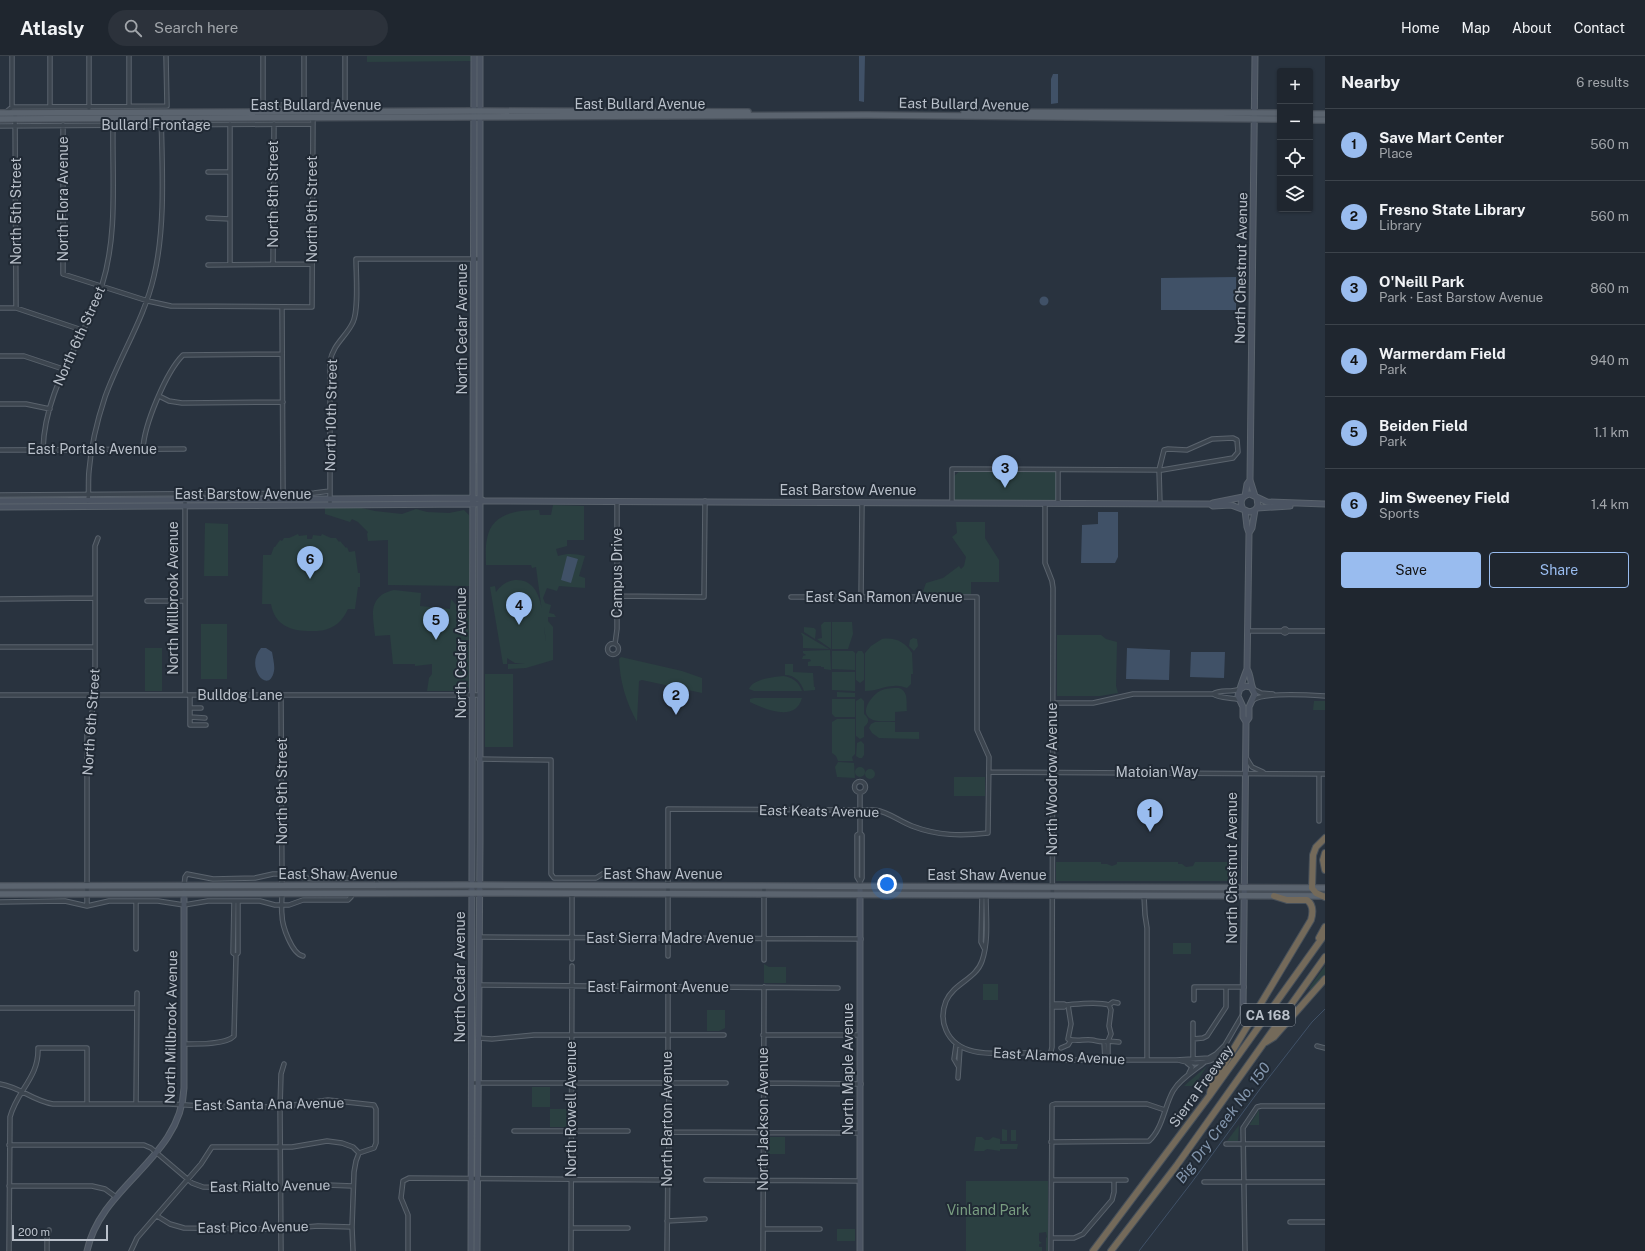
<!DOCTYPE html>
<meta charset="utf-8">
<style>
body{margin:0;font-family:"Public Sans",sans-serif;background:#2c323b;color:#f1f3f6}
.controls{position:absolute;right:12px;top:12px;display:grid;overflow:hidden;border-radius:4px;box-shadow:0 1px 3px #0004}
.controls button{width:36px;height:36px;display:grid;place-items:center;padding:0;border:0;border-bottom:1px solid #3c434b;background:#1f262f;color:#f1f3f6;font:20px sans-serif}
.scale{position:absolute;left:12px;bottom:10px;width:96px;box-sizing:border-box;padding-left:4px;border:2px solid #b9c0ca;border-top:0;font-size:11px;line-height:14px;white-space:nowrap;color:#b9c0ca;-webkit-text-stroke:3px #212a35;paint-order:stroke}
.you{position:absolute;left:887px;top:828px;width:14px;height:14px;margin:-10px;border:3px solid #fff;border-radius:50%;background:#1a73e8;box-shadow:0 0 0 6px #1a73e833}
.badge{display:grid;place-items:center;width:26px;height:26px;border-radius:50%;background:#99bcef;color:#111;font-size:13px;font-weight:700}
.pin{position:absolute;translate:-50% -33px;filter:drop-shadow(0 1px 2px #0008)}
.pin::after{content:'';position:absolute;top:21px;width:14px;height:12px;background:inherit;clip-path:polygon(0 0,100% 0,50% 100%)}
.list{margin:0;padding:0;list-style:none}
h2{display:flex;justify-content:space-between;align-items:center;height:52px;margin:0;padding:0 16px;font-size:17px}
h2 small{font-size:13px;font-weight:400;color:#a1a5aa}
.list li{display:grid;grid-template-columns:26px 1fr auto;gap:12px;align-items:center;box-sizing:border-box;height:72px;padding:0 16px;border-top:1px solid #3c434b}
.list b{display:block;font-size:15px;white-space:nowrap}
.list p{margin:0;font-size:13px;white-space:nowrap;color:#a1a5aa}
.list em{font-size:13px;font-style:normal;color:#a1a5aa}
.actions{display:flex;gap:8px;padding:12px 16px}
.actions a{flex:1;padding:9px 0;border:1px solid #99bcef;border-radius:4px;text-align:center;font-size:14px;color:#99bcef}
.actions .main{background:#99bcef;color:#111}
.icon{flex:none;width:22px;height:22px;fill:none;stroke:currentColor;stroke-width:2;stroke-linecap:round;stroke-linejoin:round}
.map{position:relative;flex:none;width:1325px;height:1195px;overflow:hidden}
header{display:flex;align-items:center;gap:24px;box-sizing:border-box;height:56px;padding:0 20px;background:#1f262f;border-bottom:1px solid #3c434b}
header strong{font-size:19px}
nav{display:flex;gap:22px;margin-inline-start:auto;font-size:14px}
.search{width:280px;height:36px;background:#2c323b;display:flex;align-items:center;gap:10px;box-sizing:border-box;padding:0 14px;border-radius:22px;color:#a1a5aa;font-size:15px}
main{display:flex}
aside{flex:1;background:#1f262f}
.map>svg:first-child{display:block}
.green{fill:#2b4041}
.water{fill:#405167}
.lines{fill:none;stroke-linecap:round;stroke-linejoin:round}
.stream{stroke:#405167;stroke-width:1}
.street-casing{stroke:#5a636d;stroke-width:5.5}
.secondary-casing{stroke:#5a636d;stroke-width:7}
.primary-casing{stroke:#464e58;stroke-width:8}
.highway-casing{stroke:#47505a;stroke-width:8}
.street{stroke:#3c454f;stroke-width:3.5}
.secondary{stroke:#4b5462;stroke-width:5}
.primary{stroke:#5b646f;stroke-width:5.5}
.highway{stroke:#746a5a;stroke-width:6}
.labels{text-anchor:middle;stroke-width:4;stroke-linejoin:round;paint-order:stroke}
.shield{fill:#212a35;stroke:#8b939d;stroke-width:1}
.shield-label{font-size:13px;font-weight:bold;fill:#b9c0ca}
.street-label{font-size:14px;fill:#b9c0ca;stroke:#212a35}
.park-label{font-size:14px;fill:#799d81;stroke:#212a35}
.water-label{font-size:15px;font-style:italic;fill:#8497ae;stroke:#212a35}
</style>
<header>
<strong>Atlasly</strong>
<div class="search"><svg class="icon" aria-label="search" viewBox="0 0 24 24"><circle cx="10" cy="10" r="6"/><path d="M15 15l6 6"/></svg>Search here</div>
<nav><a>Home</a><a>Map</a><a>About</a><a>Contact</a></nav>
</header>
<main>
<div class="map">
<svg width="1325" height="1195" viewBox="0 0 1325 1195">
<rect width="100%" height="100%" fill="#29333f"/>
<path class="green" d="M367 0H471V5L367 6Z
M960 415H1057V445L954 444V420Z
M553 449 584 450V484H567V490L556 493 558 500C569 497 575 498 585 500L579 520 585 522V532L559 530 557 535 547 532 543 542 545 547 551 549 549 557 554 558 556 561H548V565L553 571V604L526 612 508 613V608H525L515 607 507 602V608H503L490 531 495 530 496 536C501 529 508 524 517 524 545 524 542 565 546 585L536 511 532 512 531 509H486C486 501 485 492 487 483 491 457 517 454 539 454L540 459H551Z
M325 452H362L375 455 402 458 416 453 427 456 449 457 464 454 469 459 470 530 388 529V484L368 485 367 478 368 476 358 466 352 463 350 466 325 458Z
M956 466H985V482L999 504V526H971V538H954L950 536C942 540 930 540 922 538L926 527 943 522 959 510 961 513 964 510 966 501 952 481 957 477Z
M205 467 228 468V520H204Z
M298 478 299 480 307 479V483H312L313 479 321 480 322 478 331 482H336L339 486 340 485 346 492 347 491 349 496 355 495 358 517H360V531H358L355 553H348C344 561 340 567 332 571 325 575 319 575 311 575 291 575 275 570 271 548H262L263 499H271L274 491H275L280 484 282 485 284 482H289Z
M394 534 421 537 420 550 450 553 451 543 457 550 469 553V584L465 585 466 589H469V631L467 635H427L429 622 432 618V608L415 610V608H393L390 579 375 580C373 560 367 540 394 534Z
M824 566H831V593L817 583 822 582 821 569Z
M832 566H852L853 578 848 593H832Z
M201 568H227V623H201Z
M804 571 814 572 816 574 815 583 804 576Z
M801 577H802L829 593 803 592V581Z
M1057 579H1101L1106 583 1117 586 1116 630 1118 637 1100 640H1057Z
M913 582 917 583 918 590 914 595 909 590 910 584Z
M882 583C895 581 905 586 912 597L913 618H911V628L907 632C903 631 899 629 894 630 884 630 877 635 865 635V597L871 590Z
M145 592H162V635H145Z
M830 594 831 614 824 613V611H821V610H808V606L811 605 810 603H802L803 600 806 599 803 597V595Z
M832 595H853L855 597V614L832 613Z
M858 595H862L864 598V624L860 627 856 624V598Z
M621 601 682 615 702 622V637L642 624 639 625 637 666C626 646 620 626 619 603Z
M785 608H793V616L813 617 814 631H815V634L804 635C801 626 795 619 785 619Z
M832 616H855V635L832 634Z
M485 618H513V691H485Z
M783 620C792 621 799 626 802 635H754L749 633C753 623 773 621 783 620Z
M899 632C909 636 906 646 907 655L895 656V665C889 665 879 666 873 664 857 658 872 639 880 635 886 632 892 632 899 632Z
M837 636 855 637V641H837Z
M754 642H802C795 667 765 653 750 646V643Z
M861 642 864 645V658C870 663 869 667 864 671V681L860 683 856 680V645Z
M832 643H855V661H835L832 658Z
M1314 645H1325V654H1313Z
M837 663H855V698L852 701 853 705H838L836 700 832 697V666Z
M875 666H895V676H919V683L879 682 872 677 869 672 871 668Z
M861 685 864 688V699L862 702H859L856 700 857 687Z
M838 706 854 707 855 722 837 721 835 711Z
M855 716a5 5 0 1 1 10 0a5 5 0 1 1-10 0Z
M865 718a5 5 0 1 1 10 0a5 5 0 1 1-10 0Z
M954 721H985V740H954Z
M1056 806H1101V808H1107L1112 810 1117 808V806H1178V808H1182L1186 811 1193 810 1195 806H1238L1237 822H1234V825H1056Z
M1173 887H1191V898H1173Z
M764 908 769 911H786V927H764Z
M1325 910V919L1311 934 1309 932Z
M983 928H998V944H983Z
M707 954H725V972L719 975H707Z
M1207 1010 1194 1030H1184Z
M532 1031H550V1051H532Z
M550 1053H567V1071H550Z
M1259 1054V1069H1249L1250 1068Z
M1239 1069 1238 1085H1227Z
M1002 1073 1007 1074V1085H1002Z
M1011 1074H1016V1085H1011Z
M767 1081H785V1098H767Z
M976 1081H982L985 1084H989L993 1081 1000 1083V1095L987 1093 984 1095H974Z
M1000 1088H1018L1017 1093H1000Z
M966 1125H1048V1195H1046V1182L1047 1181 1046 1176 1039 1177V1185L1042 1187 1039 1188V1191H1042V1195H966Z
M837 1173H855V1185H837Z"/>
<path class="water" d="M859 0H865L864 46 859 45Z
M1053 18H1058V47L1051 48V23Z
M1236 221V254H1161V222Z
M1039.5 245a4.5 4.5 0 1 1 9 0a4.5 4.5 0 1 1-9 0Z
M1098 456H1118V501L1115 507H1081L1082 469 1098 468Z
M567 500 578 503 571 527 561 524Z
M261 592H266L272 596C273 602 275 610 274 615 269 640 244 611 261 592Z
M1127 592 1170 594 1169 624 1126 623Z
M1191 596H1225L1224 622 1190 621Z"/>
<g class="lines">
<path class="stream" d="M1139 1195 1192 1126 1260 1033 1312 966 1325 953"/>
<defs>
<path id="street" d="M50 0V51
M89 0V52
M129 0V50
M263 0V51
M304 0V49
M345 0V49
M263 49H367V55
M12 51 167 50 166 0
M6 56 12 51V0
M15 57 16 252
M63 69V218L148 245 171 250 312 251 313 61
M0 70 313 68
M208 116H230
M208 162 230 163
M230 208V68
M273 208 274 68
M208 209 312 208
M282 251 283 437
M0 252H16L82 274
M0 300H24L63 313
M159 340 169 345 182 347 283 346
M0 348H26L50 353
M43 393C45 330 84 286 102 229 118 178 112 122 113 69
M143 393C144 369 166 316 183 299L282 298
M0 394 184 393
M1058 414V447
M0 439 314 437 330 435
M88 445C89 435 88 425 89 415 91 390 97 365 105 341 120 299 144 264 154 220 166 169 162 109 161 56
M185 445V639
M952 447V413L1159 414H1162L1233 402 1238 396 1237 384 1233 382 1212 383 1187 394 1168 393 1164 394 1159 414 1160 448
M1045 447V507L1052 525 1053 532 1052 991 1050 1000
M330 449V306C332 289 347 280 353 266 359 253 356 219 356 203H480
M617 540 704 541 705 445
M861 542 862 447
M0 543 95 542
M147 545H185
M1283 575a2 2 0 1 1 4 0a2 2 0 1 1-4 0Z
M1248 575H1283
M1287 575H1325
M607.5 593a5.5 5.5 0 1 1 11 0a5.5 5.5 0 1 1-11 0Z
M615 588 617 573V445
M0 591H95
M1253 633 1261 637 1273 638
M1213 638C1220 633 1231 637 1240 633
M0 639H480
M190 639V669H206
M281 639 282 830
M1253 644C1264 636 1310 639 1325 640
M1053 647H1093L1133 638H1213C1221 643 1231 641 1240 644
M190 652H201
M190 661 205 662
M479 703 551 704V818L554 822H596L604 817
M1247 703 1252 711 1263 716
M989 716 1325 718
M854.5 731a5.5 5.5 0 1 1 11 0a5.5 5.5 0 1 1-11 0Z
M860 737V777L857 779V821L860 826
M1319 765V718
M860 777 862 779V822L860 826
M184 830 185 821 187 818 213 823 255 822 273 818H282L312 823 350 822 374 818 376 820 377 829
M282 837C282 844 281 852 282 859 282 870 292 898 303 900
M982 839 981 886 984 892
M986 839C986 860 989 885 982 905 976 923 954 927 946 945 942 955 942 965 946 974 960 1007 1008 995 1037 997 1047 997 1056 1003 1067 1004H1176L1209 1002 1216 998 1225 989 1243 958
M1144 840 1145 859 1147 872V1004
M136 845V893
M234 845 233 897 236 899
M0 846 65 845 87 850 109 845H158L184 849 208 845H260L275 849H289L303 844H348L351 841 352 837
M87 850V676L95 644V490L98 482
M479 881 861 883
M668 900V753L875 754C889 756 899 765 912 770 938 780 962 780 988 777L989 701 977 674V541H791
M572 903V837
M764 904V830
M479 929 838 932
M1194 944V931H1244
M1052 948H1064L1066 949 1064 951H1052
M1066 949C1078 948 1097 945 1109 949L1111 954 1109 970 1111 978 1108 985C1102 987 1098 985 1092 984 1083 983 1077 986 1068 983L1071 968 1068 949
M1109 949 1113 946 1118 947
M0 952H136
M763 979H860
M478 982 492 983 534 979H724
M1193 983 1203 982 1207 980 1226 951V931
M1108 985V1004
M1108 985 1119 986
M1104 986 1105 1004
M184 988C196 988 226 989 234 980L236 899 238 897V845
M956 989 954 1003 958 1010
M1317 990 1325 992
M1061 992 1068 989 1071 984
M1193 1003V967
M1178 1004C1193 1009 1221 1009 1225 989
M1187 1007 1192 1011 1189 1017
M958 1022 960 992
M472 1027H726
M763 1027 861 1028
M0 1028C20 1031 33 1045 53 1048H169L203 1050 280 1051 328 1044 374 1049 376 1053V1087L374 1092 359 1097 356 1105 354 1116 352 1171 353 1195
M136 1048 137 937
M514 1075H628
M670 1076 860 1077
M1051 1086 1149 1085C1163 1072 1164 1051 1173 1035 1180 1023 1194 1015 1205 1006
M1226 1088H1325
M9 1089H144L151 1092 192 1127 203 1131 281 1132 327 1129 353 1130
M706 1124 860 1125
M1052 1124H1126
M1204 1126H1325
M9 1130H92L105 1133 116 1141
M157 1160 170 1168 184 1172 280 1173 318 1170 352 1171
M667 1165 705 1163
M1290 1166H1325
M571 1172H628
M763 1173H820
M1051 1182H1074L1083 1178 1112 1144 1114 1136V1124
M9 1195 10 1061C17 1034 39 1022 38 992H87V1048
M47 1195V1183L49 1174
M131 1195 137 1182 201 1108 212 1091H292L327 1085 342 1087 353 1091 359 1097
M281 1195 280 1051 281 1018 284 1008
M408 1195V1159L401 1142 403 1125 409 1122 667 1124
M571 1195 572 910
M667 1195 668 1103 670 1076 668 1027V931
M763 1195 764 931
M1051 1195 1052 1049 1055 1048H1147L1165 1054
M1245 1195 1243 1072 1257 1051 1261 1050H1325"/>
<path id="secondary" d="M1245 440 1247 428 1250 424
M1255 440 1250 424 1255 0
M0 445 470 442 480 443 484 445 1201 448H1210L1213 450 1231 449 1250 456 1255 454 1258 450 1257 442
M1213 447 1243 441
M0 451 476 448
M1257 452 1290 450
M1243 453C1239 446 1242 439 1250 438L1267 446 1325 448
M1245 454 1247 471 1249 477
M1247 613C1251 619 1250 626 1253 633
M1240 633 1245 630 1251 631 1255 638 1249 651V662L1246 666
M1243 958 1246 666 1243 661V651L1238 640C1238 637 1246 615 1247 613L1249 477 1252 472 1255 454
M87 1195C101 1129 181 1103 184 1032V837
M471 1195 474 0
M477 1195 480 786V0
M860 1195V831"/>
<path id="primary" d="M964 56 1280 57
M0 57 474 55 748 56
M1310 58H1325
M0 63 867 59 1280 63
M1310 64H1325
M0 830 468 829 1325 832
M0 838 485 837 1324 840"/>
<path id="highway" d="M1325 782 1316 791 1313 799 1312 832 1316 837 1325 841
M1325 797 1323 804 1325 814
M1319 882 1325 871
M1266 986 1274 981 1325 923
M1210 1037 1212 1029 1311 864C1313 857 1314 849 1307 844H1287L1274 840
M1093 1195 1210 1039 1325 878
M1111 1195 1177 1109 1325 901"/>
</defs>
<use href="#street" class="street-casing"/>
<use href="#secondary" class="secondary-casing"/>
<use href="#primary" class="primary-casing"/>
<use href="#highway" class="highway-casing"/>
<use href="#street" class="street"/>
<use href="#secondary" class="secondary"/>
<use href="#primary" class="primary"/>
<use href="#highway" class="highway"/>
</g>
<g class="labels">
<rect class="shield" x="1241" y="948" width="54" height="22" rx="3"/>
<g class="shield-label">
<text x="1268" y="964">CA 168</text>
</g>
<g class="street-label">
<text x="640" y="53">East Bullard Avenue</text>
<text transform="translate(964 48) rotate(1)" y="5">East Bullard Avenue</text>
<text x="316" y="54">East Bullard Avenue</text>
<text x="156" y="74">Bullard Frontage</text>
<text transform="translate(273 138) rotate(-90)" y="5">North 8th Street</text>
<text transform="translate(63 143) rotate(-90)" y="5">North Flora Avenue</text>
<text transform="translate(312 153) rotate(-90)" y="5">North 9th Street</text>
<text transform="translate(16 155) rotate(-90)" y="5">North 5th Street</text>
<text transform="translate(1241 212) rotate(-89)" y="5">North Chestnut Avenue</text>
<text transform="translate(462 273) rotate(-90)" y="5">North Cedar Avenue</text>
<text transform="translate(79 280) rotate(-66)" y="5">North 6th Street</text>
<text transform="translate(331 359) rotate(-89)" y="5">North 10th Street</text>
<text x="92" y="398">East Portals Avenue</text>
<text x="848" y="439">East Barstow Avenue</text>
<text x="243" y="443">East Barstow Avenue</text>
<text transform="translate(617 517) rotate(-90)" y="5">Campus Drive</text>
<text x="884" y="546">East San Ramon Avenue</text>
<text transform="translate(173 542) rotate(-90)" y="5">North Millbrook Avenue</text>
<text transform="translate(461 597) rotate(-90)" y="5">North Cedar Avenue</text>
<text x="240" y="644">Bulldog Lane</text>
<text transform="translate(91 666) rotate(-86)" y="5">North 6th Street</text>
<text x="1157" y="721">Matoian Way</text>
<text transform="translate(1052 723) rotate(-90)" y="5">North Woodrow Avenue</text>
<text transform="translate(282 735) rotate(-90)" y="5">North 9th Street</text>
<text transform="translate(819 755) rotate(1)" y="5">East Keats Avenue</text>
<text transform="translate(1232 812) rotate(-90)" y="5">North Chestnut Avenue</text>
<text x="338" y="823">East Shaw Avenue</text>
<text x="663" y="823">East Shaw Avenue</text>
<text x="987" y="824">East Shaw Avenue</text>
<text x="670" y="887">East Sierra Madre Avenue</text>
<text transform="translate(460 921) rotate(-90)" y="5">North Cedar Avenue</text>
<text x="658" y="936">East Fairmont Avenue</text>
<text transform="translate(171 971) rotate(-89)" y="5">North Millbrook Avenue</text>
<text transform="translate(1059 1000) rotate(3)" y="5">East Alamos Avenue</text>
<text transform="translate(848 1013) rotate(-90)" y="5">North Maple Avenue</text>
<text transform="translate(1201 1030) rotate(-54)" y="5">Sierra Freeway</text>
<text transform="translate(269 1048) rotate(-1)" y="5">East Santa Ana Avenue</text>
<text transform="translate(571 1053) rotate(-90)" y="5">North Rowell Avenue</text>
<text transform="translate(667 1063) rotate(-90)" y="5">North Barton Avenue</text>
<text transform="translate(763 1063) rotate(-90)" y="5">North Jackson Avenue</text>
<text transform="translate(270 1130) rotate(-1)" y="5">East Rialto Avenue</text>
<text transform="translate(253 1171) rotate(-1)" y="5">East Pico Avenue</text>
</g>
<g class="park-label">
<text x="988" y="1159">Vinland Park</text>
</g>
<g class="water-label">
<text transform="translate(1223 1067) rotate(-53)" y="5">Big Dry Creek No. 150</text>
</g>
</g>
</svg>
<div class="controls">
<button>+</button>
<button>−</button>
<button><svg class="icon" aria-label="locate" viewBox="0 0 24 24"><circle cx="12" cy="12" r="6"/><path d="M12 2v4M12 18v4M2 12h4M18 12h4"/></svg></button>
<button><svg class="icon" aria-label="layers" viewBox="0 0 24 24"><path d="M12 4l9 5-9 5-9-5zM3 14l9 5 9-5"/></svg></button>
</div>
<div class="scale">200 m</div>
<div class="you"></div>
<div class="pin badge" style="left:1150px;top:776px">1</div>
<div class="pin badge" style="left:676px;top:659px">2</div>
<div class="pin badge" style="left:1005px;top:432px">3</div>
<div class="pin badge" style="left:519px;top:569px">4</div>
<div class="pin badge" style="left:436px;top:584px">5</div>
<div class="pin badge" style="left:310px;top:523px">6</div>
</div>
<aside>
<h2>Nearby<small>6 results</small></h2>
<ul class="list">
<li><span class="badge">1</span><div><b>Save Mart Center</b><p>Place</p></div><em>560 m</em></li>
<li><span class="badge">2</span><div><b>Fresno State Library</b><p>Library</p></div><em>560 m</em></li>
<li><span class="badge">3</span><div><b>O'Neill Park</b><p>Park · East Barstow Avenue</p></div><em>860 m</em></li>
<li><span class="badge">4</span><div><b>Warmerdam Field</b><p>Park</p></div><em>940 m</em></li>
<li><span class="badge">5</span><div><b>Beiden Field</b><p>Park</p></div><em>1.1 km</em></li>
<li><span class="badge">6</span><div><b>Jim Sweeney Field</b><p>Sports</p></div><em>1.4 km</em></li>
</ul>
<div class="actions"><a class="main">Save</a><a>Share</a></div>
</aside>
</main>
